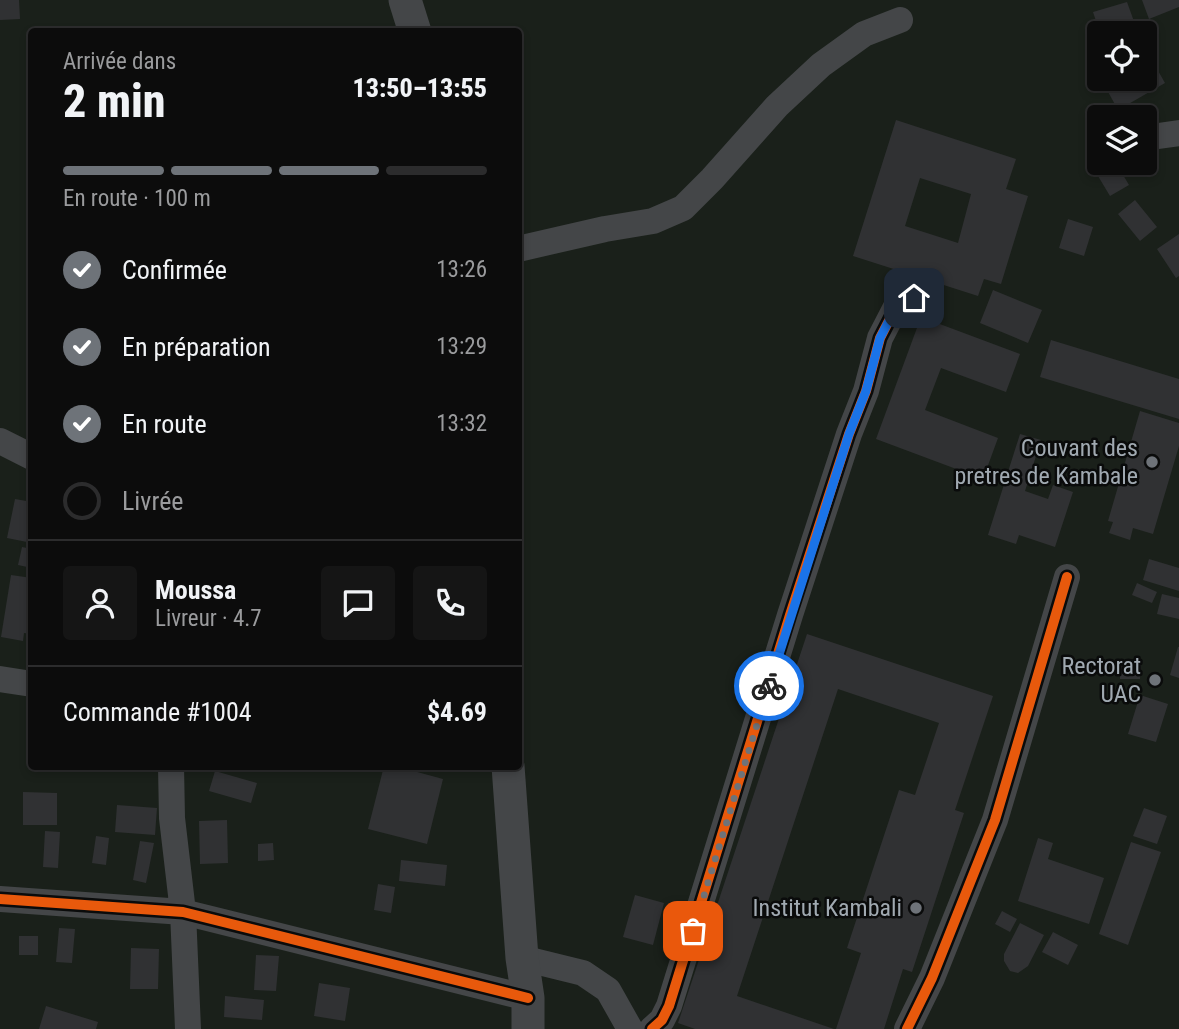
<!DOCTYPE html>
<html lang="fr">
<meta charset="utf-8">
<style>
body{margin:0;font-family:"Roboto Condensed",sans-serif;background:#151515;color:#f1f3f6;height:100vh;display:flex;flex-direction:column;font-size:26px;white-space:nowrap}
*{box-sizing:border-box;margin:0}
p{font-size:23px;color:#9a9b9d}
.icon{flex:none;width:38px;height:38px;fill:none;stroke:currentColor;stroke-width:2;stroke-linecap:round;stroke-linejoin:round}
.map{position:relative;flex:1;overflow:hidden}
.details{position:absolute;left:28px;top:28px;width:494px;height:742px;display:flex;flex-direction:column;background:#0c0c0c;border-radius:7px;box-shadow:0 4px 10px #0003,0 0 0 2px #2c2c2d}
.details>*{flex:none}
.tools{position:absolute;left:1087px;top:21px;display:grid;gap:14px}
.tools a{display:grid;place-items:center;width:70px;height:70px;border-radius:7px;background:#0c0c0c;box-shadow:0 4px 10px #0003,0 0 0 2px #2c2c2d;font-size:35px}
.pin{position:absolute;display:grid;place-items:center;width:60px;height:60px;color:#fff;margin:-30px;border-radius:14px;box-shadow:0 4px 10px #0006}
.courier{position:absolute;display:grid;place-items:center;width:70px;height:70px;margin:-35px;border:5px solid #1a73e8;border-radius:50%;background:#fff;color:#222;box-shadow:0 2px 9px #0007}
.summary em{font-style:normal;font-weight:800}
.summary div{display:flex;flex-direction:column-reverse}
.summary{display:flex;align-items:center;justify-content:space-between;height:119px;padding:0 35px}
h1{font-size:46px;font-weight:800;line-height:52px}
.bar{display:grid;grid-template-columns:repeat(4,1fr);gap:10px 7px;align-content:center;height:84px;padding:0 35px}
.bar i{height:9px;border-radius:5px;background:#2c2c2d}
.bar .on{background:#6e7379}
.bar p{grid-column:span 4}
.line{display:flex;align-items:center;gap:18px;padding:0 35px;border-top:2px solid #2c2c2d}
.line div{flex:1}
.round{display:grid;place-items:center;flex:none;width:74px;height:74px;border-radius:7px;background:#151515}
ol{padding:0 35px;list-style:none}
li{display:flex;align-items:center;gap:21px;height:77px}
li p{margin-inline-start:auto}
li .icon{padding:7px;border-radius:50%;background:#6e7379;color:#fff;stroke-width:4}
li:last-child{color:#9a9b9d}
li i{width:38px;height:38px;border:4px solid #2c2c2d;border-radius:50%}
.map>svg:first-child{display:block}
.green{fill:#1a201a;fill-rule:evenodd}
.building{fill:#303133;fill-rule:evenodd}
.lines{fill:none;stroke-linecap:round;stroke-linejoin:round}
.minor{stroke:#444648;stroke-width:26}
.tertiary{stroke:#444648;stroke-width:33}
.cycleway-casing{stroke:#0a0b0b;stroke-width:15}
.cycleway{stroke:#e8590c;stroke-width:10}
.done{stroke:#6e7379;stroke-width:7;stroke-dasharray:0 12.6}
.route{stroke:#1a73e8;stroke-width:9}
.poi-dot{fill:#6e7379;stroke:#0a0b0b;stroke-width:2.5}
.labels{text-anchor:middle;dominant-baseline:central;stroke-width:5;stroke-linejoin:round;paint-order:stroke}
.poi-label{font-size:24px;fill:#a0a9b1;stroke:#0a0b0b;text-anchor:end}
</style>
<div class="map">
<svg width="1179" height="1029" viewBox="0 0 1179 1029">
<rect width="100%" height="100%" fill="#101010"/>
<!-- green -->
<path class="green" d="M0 0H1179V1029H0ZM32 32H518V766H32ZM1099 33H1144V79H1099ZM1099 117H1144V163H1099Z"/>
<!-- building -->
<path class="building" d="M0 0H19L20 19 0 20Z
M1142 0H1179V7L1149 19Z
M1127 2 1136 27 1118 33H1100L1093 12Z
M1144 46 1165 83 1118 110 1101 79H1144Z
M1112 104 1118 117H1099V128L1092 112Z
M896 120 1016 159 1006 189 1028 196 1001 284 984 279 978 296 853 256ZM920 178 971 194 958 243 905 226Z
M1109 163H1116L1129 185 1110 196 1095 171Z
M1135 200 1157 227 1140 241 1118 214Z
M1068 219 1093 227 1084 256 1059 248Z
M1179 234V276L1176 278 1157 249Z
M993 290 1042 310 1028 343 980 323Z
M921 317 1020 354 1006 392 941 368 925 410 998 438 983 479 876 439Z
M1051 340 1179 379V419L1040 377Z
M1140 411 1179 423V446L1153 534 1133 528 1130 540 1109 533 1113 522 1108 521Z
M1020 434 1041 440 1025 491 1048 499 1053 485 1073 492 1055 547 1019 535 1016 544 988 535Z
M15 499 32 502V543L7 538Z
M22 547 32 549V568L18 565Z
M1149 559 1179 568V591L1143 580Z
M11 575 32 578V634L24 633 23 641 1 637Z
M1137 583 1157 592 1152 603 1132 595Z
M1162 594 1179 598V619L1157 614Z
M807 634 993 696 955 810 964 813 912 972 903 969 884 1029H836L861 953 847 948 899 790 915 795 939 723 838 689 737 996 834 1029H695L678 1023Z
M1178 647H1179V678L1170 675Z
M1120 664H1141L1140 679H1120Z
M1140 695 1168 704 1156 742 1128 734Z
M384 766H395L443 779 427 844 368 829Z
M215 771 257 783 251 803 209 791Z
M23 792 57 793V825H23Z
M117 805 157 808 155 835 115 832Z
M1144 808 1167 816 1157 844 1133 836Z
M227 820 228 863 200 864 199 821Z
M45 831 60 832 58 868 43 867Z
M96 836 109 838 106 865 92 863Z
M1038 838 1053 843 1048 859 1104 878 1089 924 1018 901Z
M140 841 154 843 146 883 133 880Z
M1131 842 1161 852 1128 945 1099 934Z
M273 843 274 860 258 861V844Z
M401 860 447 865 445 886 399 881Z
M378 884 395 887 391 913 374 910Z
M635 895 664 903 653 945 623 937Z
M1002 911 1017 919 1010 932 995 924Z
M1020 923 1044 935 1028 966 1018 973 1010 971 1004 961V954Z
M59 928 75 929 72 963 56 962Z
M1053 932 1078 945 1068 965 1042 952Z
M19 936H38V955H19Z
M131 948 159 949 158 989H130Z
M256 955 279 956 276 991 254 990Z
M319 983 350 988 345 1021 314 1016Z
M225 996 264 1000 262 1020 224 1017Z
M46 1006 98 1022 96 1029H39Z"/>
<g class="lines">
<!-- minor -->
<path class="minor" d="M1144 138 1179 133
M518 249 605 229 653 221 683 208 712 179 777 106 821 65 864 34 900 20
M0 441 32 457
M0 679 32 684
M171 766 172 818 183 912 188 1029
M0 899 183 912 528 998
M522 958 583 973 608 990 630 1029
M652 1029 662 1020 669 1006 790 615 849 434 866 391 880 338 896 307 914 298
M907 1029 932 978 995 820 1067 577"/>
<!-- tertiary -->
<path class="tertiary" d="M405 0 415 32
M508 766 522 958 528 998V1029"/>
<!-- cycleway casing -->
<g class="cycleway-casing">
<path id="cycleway" d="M0 899 183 912 528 998
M652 1029 662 1020 669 1006 790 615 849 434 866 391 880 338 896 307 914 298
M907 1029 932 978 995 820 1067 577"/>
</g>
<!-- cycleway -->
<use href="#cycleway" class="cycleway"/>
</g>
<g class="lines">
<!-- done -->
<path class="done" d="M693 931 769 686"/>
<!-- route -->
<path class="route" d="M769 686 849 434 866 391 880 338 896 307 914 298"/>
</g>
<!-- markers -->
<g class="poi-dot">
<circle cx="1152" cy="462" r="7"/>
<circle cx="1155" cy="680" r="7"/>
<circle cx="916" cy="908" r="7"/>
</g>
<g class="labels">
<!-- poi labels -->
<g class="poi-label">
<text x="1138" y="448">Couvant des<tspan x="1138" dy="28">pretres de Kambale</tspan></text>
<text x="1141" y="666">Rectorat<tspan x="1141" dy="28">UAC</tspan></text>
<text x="902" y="908">Institut Kambali</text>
</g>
</g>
</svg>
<div class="tools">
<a><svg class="icon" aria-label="locate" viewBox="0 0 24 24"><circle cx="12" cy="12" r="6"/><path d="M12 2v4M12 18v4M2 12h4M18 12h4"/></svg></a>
<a><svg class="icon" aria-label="layers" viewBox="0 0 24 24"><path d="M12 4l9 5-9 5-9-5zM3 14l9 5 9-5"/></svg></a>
</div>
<div class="pin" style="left:693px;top:931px;background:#ea580c"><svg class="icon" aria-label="bag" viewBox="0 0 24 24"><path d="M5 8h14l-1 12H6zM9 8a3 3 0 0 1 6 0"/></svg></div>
<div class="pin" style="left:914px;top:298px;background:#1f2937"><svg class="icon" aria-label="home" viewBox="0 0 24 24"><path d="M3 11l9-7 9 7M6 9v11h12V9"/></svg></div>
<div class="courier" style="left:769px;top:686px"><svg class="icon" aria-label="bike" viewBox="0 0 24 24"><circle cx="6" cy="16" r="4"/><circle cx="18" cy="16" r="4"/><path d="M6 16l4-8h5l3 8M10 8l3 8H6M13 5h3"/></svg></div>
<section class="details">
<div class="summary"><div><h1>2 min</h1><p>Arrivée dans</p></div><em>13:50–13:55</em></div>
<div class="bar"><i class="on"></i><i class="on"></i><i class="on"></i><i></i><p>En route · 100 m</p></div>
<ol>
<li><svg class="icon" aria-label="check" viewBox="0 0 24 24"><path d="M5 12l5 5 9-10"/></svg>Confirmée<p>13:26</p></li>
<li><svg class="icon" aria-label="check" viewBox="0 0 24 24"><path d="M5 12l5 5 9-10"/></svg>En préparation<p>13:29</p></li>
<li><svg class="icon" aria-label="check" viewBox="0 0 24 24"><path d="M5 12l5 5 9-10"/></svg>En route<p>13:32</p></li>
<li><i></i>Livrée</li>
</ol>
<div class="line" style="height:126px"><a class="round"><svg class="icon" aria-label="person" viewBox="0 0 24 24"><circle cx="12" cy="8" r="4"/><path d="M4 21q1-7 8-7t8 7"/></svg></a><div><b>Moussa</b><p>Livreur · 4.7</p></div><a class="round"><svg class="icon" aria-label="chat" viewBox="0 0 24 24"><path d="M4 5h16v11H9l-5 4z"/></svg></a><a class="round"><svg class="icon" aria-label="phone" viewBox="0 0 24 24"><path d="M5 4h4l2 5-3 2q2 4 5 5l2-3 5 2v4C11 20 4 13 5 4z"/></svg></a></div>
<div class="line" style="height:91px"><div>Commande #1004</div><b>$4.69</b></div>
</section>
</div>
